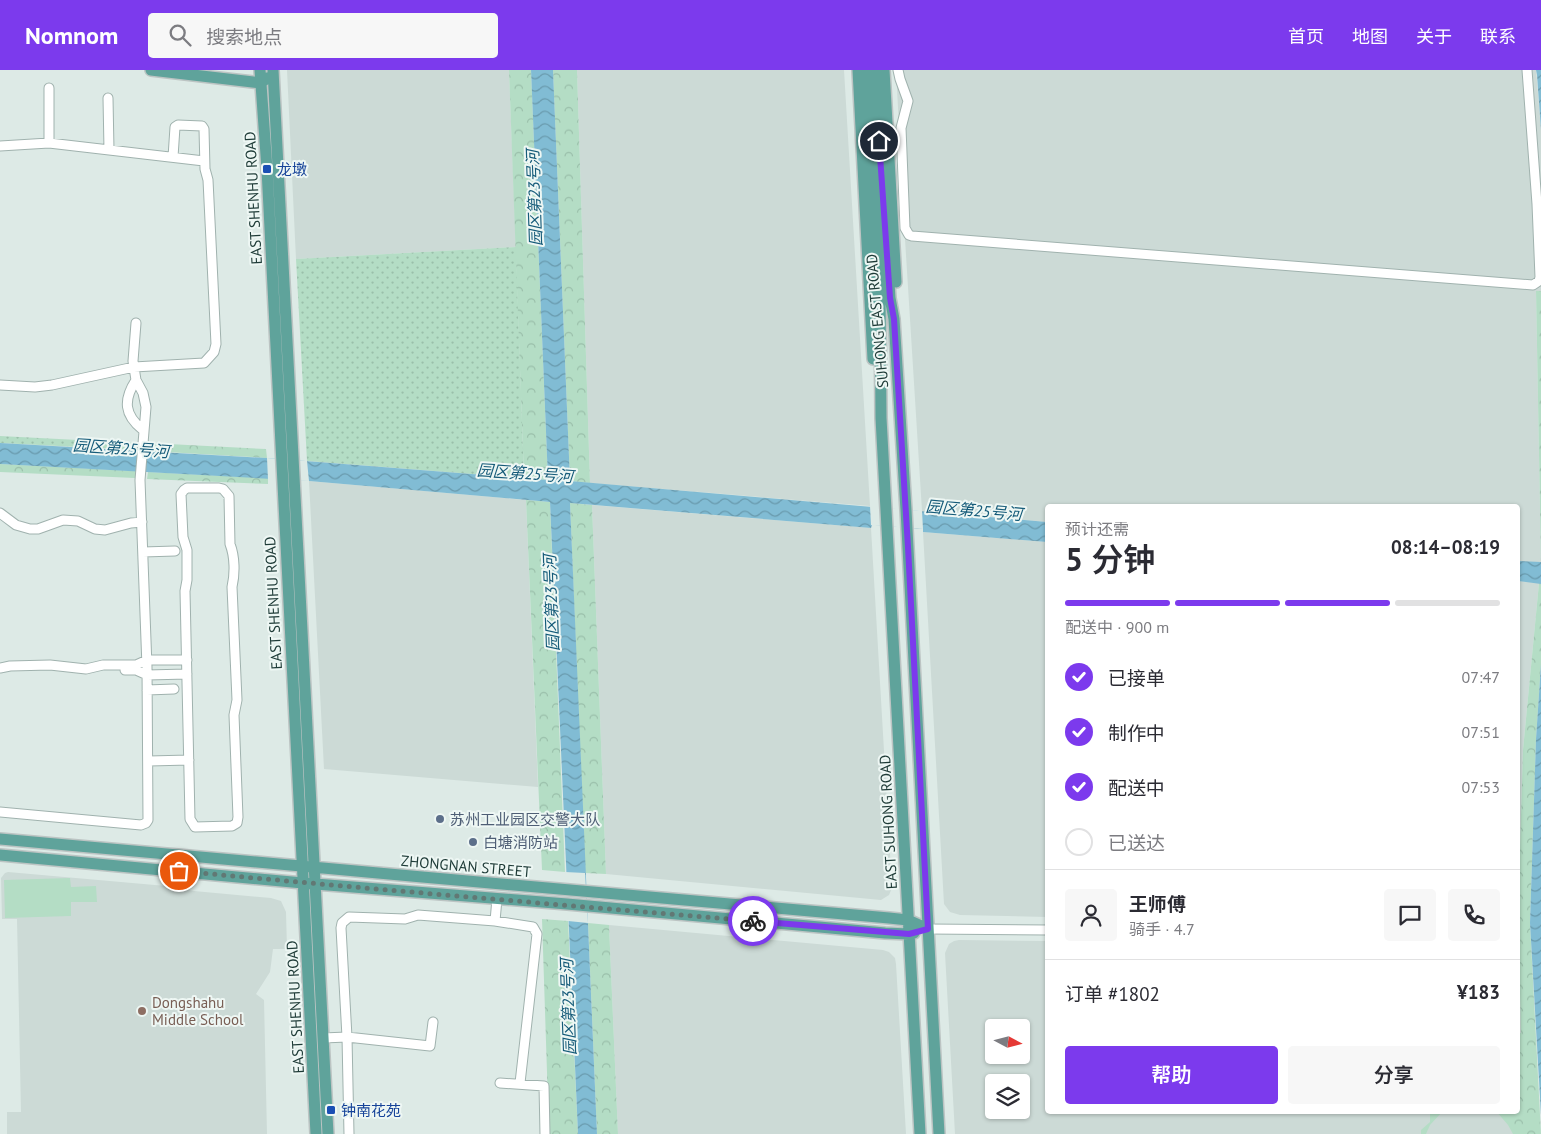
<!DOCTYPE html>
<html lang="zh">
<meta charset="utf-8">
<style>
body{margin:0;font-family:"PT Sans","Noto Sans SC",sans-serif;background:#f7f7f7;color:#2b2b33;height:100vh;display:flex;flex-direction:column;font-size:19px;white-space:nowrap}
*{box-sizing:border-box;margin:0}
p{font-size:16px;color:#7c7c81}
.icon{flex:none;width:28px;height:28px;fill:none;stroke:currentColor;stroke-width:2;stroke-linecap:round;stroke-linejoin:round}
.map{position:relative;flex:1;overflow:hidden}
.sheet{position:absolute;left:1045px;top:434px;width:475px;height:610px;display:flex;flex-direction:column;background:#fff;border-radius:5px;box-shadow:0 1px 4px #0004}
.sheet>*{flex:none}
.needle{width:32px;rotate:97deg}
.tools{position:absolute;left:985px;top:949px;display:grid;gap:10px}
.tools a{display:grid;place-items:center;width:45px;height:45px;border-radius:5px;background:#fff;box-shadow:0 1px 4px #0004;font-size:25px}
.pin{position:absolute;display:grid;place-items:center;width:42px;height:42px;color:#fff;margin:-21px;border:2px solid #fff;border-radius:50%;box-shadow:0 1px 5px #0007}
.courier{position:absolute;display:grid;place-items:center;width:50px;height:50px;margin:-25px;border:4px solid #7c3aed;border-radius:50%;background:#fff;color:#222;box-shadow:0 1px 6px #0007}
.overview em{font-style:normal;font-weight:600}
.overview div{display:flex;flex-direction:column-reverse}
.overview{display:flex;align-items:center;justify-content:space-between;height:85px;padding:0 20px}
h1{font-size:32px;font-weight:600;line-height:38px}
.bar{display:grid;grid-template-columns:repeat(4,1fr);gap:8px 5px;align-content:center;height:60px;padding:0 20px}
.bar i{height:6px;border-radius:4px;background:#e1e1e2}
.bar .on{background:#7c3aed}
.bar p{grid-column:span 4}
.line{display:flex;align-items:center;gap:12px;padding:0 20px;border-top:1px solid #e1e1e2}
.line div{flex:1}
.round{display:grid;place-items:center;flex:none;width:52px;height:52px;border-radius:5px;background:#f7f7f7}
ol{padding:0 20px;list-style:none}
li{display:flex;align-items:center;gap:15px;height:55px}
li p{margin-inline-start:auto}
li .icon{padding:5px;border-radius:50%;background:#7c3aed;color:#fff;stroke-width:4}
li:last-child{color:#7c7c81}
li i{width:28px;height:28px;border:2px solid #e1e1e2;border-radius:50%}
.primary-button{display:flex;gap:10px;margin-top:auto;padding:10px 20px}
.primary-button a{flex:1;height:58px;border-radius:5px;background:#7c3aed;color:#fff;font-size:20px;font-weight:600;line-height:58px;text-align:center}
.primary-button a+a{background:#f7f7f7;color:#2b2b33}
header{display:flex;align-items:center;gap:30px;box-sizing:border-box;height:70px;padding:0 25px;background:#7c3aed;color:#fff}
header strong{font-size:24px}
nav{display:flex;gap:28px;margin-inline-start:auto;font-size:18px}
.search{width:350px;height:45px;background:#f7f7f7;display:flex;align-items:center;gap:12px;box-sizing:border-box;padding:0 18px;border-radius:5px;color:#7c7c81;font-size:19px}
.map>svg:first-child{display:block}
.built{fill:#ccdad6;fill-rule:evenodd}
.grass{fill:url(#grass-dots)}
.forest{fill:url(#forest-crowns)}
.garden{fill:#b4ddc5}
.water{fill:url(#water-waves)}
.pier{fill:#ddeae6}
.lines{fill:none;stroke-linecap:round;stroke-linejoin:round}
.minor-casing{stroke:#a0b2ae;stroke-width:11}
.major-casing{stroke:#bcc4c3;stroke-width:14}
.minor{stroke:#fff;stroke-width:9}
.major{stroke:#5fa39b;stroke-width:11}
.done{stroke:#617874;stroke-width:5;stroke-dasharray:0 9}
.route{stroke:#7c3aed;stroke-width:6}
.transit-dot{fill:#1a4fb4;stroke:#eef7f4;stroke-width:2}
.service-dot{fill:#5c6f8a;stroke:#eef7f4;stroke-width:2}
.education-dot{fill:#8d6e63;stroke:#eef7f4;stroke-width:2}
.labels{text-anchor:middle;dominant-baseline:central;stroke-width:4;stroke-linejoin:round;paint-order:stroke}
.transit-label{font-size:15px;fill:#164399;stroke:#eef7f4;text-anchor:start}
.street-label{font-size:15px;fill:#1e3b37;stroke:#eef7f4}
.service-label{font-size:15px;fill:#4e5e75;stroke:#eef7f4;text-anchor:start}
.education-label{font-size:15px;fill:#785e54;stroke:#eef7f4;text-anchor:start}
.water-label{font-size:16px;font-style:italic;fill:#155b79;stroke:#eef7f4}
</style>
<header>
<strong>Nomnom</strong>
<div class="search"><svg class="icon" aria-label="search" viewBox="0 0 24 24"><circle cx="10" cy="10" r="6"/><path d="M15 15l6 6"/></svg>搜索地点</div>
<nav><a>首页</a><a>地图</a><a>关于</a><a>联系</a></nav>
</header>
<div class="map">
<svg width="1541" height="1064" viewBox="0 0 1541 1064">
<defs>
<pattern id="grass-dots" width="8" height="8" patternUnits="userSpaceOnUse" patternTransform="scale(1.25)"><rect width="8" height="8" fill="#b4ddc5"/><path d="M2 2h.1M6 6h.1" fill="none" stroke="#9abfaa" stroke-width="1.8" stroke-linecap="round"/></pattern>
<pattern id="forest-crowns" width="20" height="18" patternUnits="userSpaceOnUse" patternTransform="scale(1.25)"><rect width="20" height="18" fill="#b4ddc5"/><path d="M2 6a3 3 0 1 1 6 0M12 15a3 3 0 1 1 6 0" fill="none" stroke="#9abfaa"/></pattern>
<pattern id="water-waves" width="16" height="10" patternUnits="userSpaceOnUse" patternTransform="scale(1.25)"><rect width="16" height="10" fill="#81bcd4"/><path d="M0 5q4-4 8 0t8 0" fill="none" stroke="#699aad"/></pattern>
</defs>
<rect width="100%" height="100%" fill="#ddeae6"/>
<!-- built -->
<path class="built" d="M287 0H509L516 177 296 189Z
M577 0H844L870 436 590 413Z
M896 0H1536L1541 60V221H1536L1541 493 1518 491V436H1048L1047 452 922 441 905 169Z
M309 411 526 430 538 717 324 699Z
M592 435 871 458 892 818 889 825 881 830 606 804Z
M923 462 1047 472V847L960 845 950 842 944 834Z
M1518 511 1539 513 1523 680 1518 844Z
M8 802 166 816 194 821 271 828 281 831 286 842 287 879H273L270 902 256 924 264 930 267 1064H7V1042H21L17 849H2L1 808 5 803Z
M609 855 883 880 889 882 895 888 896 894 906 1064H618Z
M959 870 1047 871 1048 1041H1518V876L1525 1064H955L945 883 949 874 954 871ZM994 958H1021V985H994ZM994 1012H1021V1040H994Z"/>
<!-- grass -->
<path class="grass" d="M516 177 524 408 307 391 296 189Z
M0 366 137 373V380L0 373Z"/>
<!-- forest -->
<path class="forest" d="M509 0H531L548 410 524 408Z
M553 0H577L590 413 570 411Z
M1536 221H1541V493Z
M149 373 266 379 267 388 149 381Z
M0 394 136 401 135 408 0 402Z
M148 402 268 408V414L147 409Z
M526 430 550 432 565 802 542 800Z
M570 433 592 435 606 804 585 803Z
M1539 513 1541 514V594L1536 669 1530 853 1541 1064H1513L1508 1055 1496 1041H1518V963H1521L1518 844 1523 680Z
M542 849 568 851 578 1064H549Z
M588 853 609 855 618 1064H597Z
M1430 1041H1443L1430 1055 1426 1064H1421V1060L1430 1052Z"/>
<!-- garden -->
<path class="garden" d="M70 808 71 817 96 816 97 832H71V846L5 848 4 810Z"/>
<!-- water -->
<path class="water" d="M531 0H553L570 411 1047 452V472L923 462V459L875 455H872L871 458 570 433 597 1064H578L550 432 309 411 0 394V373L267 388 548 410Z
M1536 0H1541V60L1537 5Z
M1518 491 1541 492V514L1518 511Z
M1541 594V1045L1530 853 1536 669Z"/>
<!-- pier -->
<path class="pier" d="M267 388 307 391 309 411 268 410Z
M870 436 922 441 923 459 871 455Z
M565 802 585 803 588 853 568 851Z"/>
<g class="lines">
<!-- minor casing -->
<g class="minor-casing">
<path id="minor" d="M898 0 900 9 908 31 901 58 905 158 909 165 912 166 1533 215 1539 211 1540 207 1537 134 1527 0
M49 18V73
M108 28 109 80
M0 76 49 73 204 91
M136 310C123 330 124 345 143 360
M0 315 35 317 52 315 134 297 204 293 214 282 216 274 208 110 205 99 204 59 202 56 178 55 175 57 173 87
M187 418H219L223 419 229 426 230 474C235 487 235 504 232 517L237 630 234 645 238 747 237 753 232 756 195 757 190 749 185 521 187 510V480L183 467 181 424 184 420Z
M0 443 16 455 30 459H38L63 450 78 451 95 459 105 460 131 453 142 452
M143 482 175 481
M0 598 10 596 50 595 86 599 103 595H136L147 590H187
M125 600H136L147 605 187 604
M147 620 174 619
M149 691 189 690
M0 742 141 755 146 753 148 750 147 597 140 410 146 337 143 323 136 310 133 291 136 253
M495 851 497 829
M928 859 1048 860
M323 968 347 967 430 976 433 952
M500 1013 544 1016 545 1064
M349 1064 347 967 341 858 342 853 349 847 405 849 418 845 495 851 533 857 537 864 520 1013"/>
</g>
<!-- major casing -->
<g class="major-casing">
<path id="major" d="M151 0 261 13 267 8
M260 0 267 99 316 1064
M273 0 328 1064
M858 0 873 289
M866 0 880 225 881 348 920 1064
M875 0 890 228 894 249 906 440 939 1064
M884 0 896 212
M0 769C296 797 593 821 889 848L908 850 928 859
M0 785 303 813 567 834 885 863 909 864 914 863"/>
</g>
<!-- minor -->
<use href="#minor" class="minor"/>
<!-- major -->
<use href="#major" class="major"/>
</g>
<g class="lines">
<!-- done -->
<path class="done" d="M179 801C370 819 562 835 753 851"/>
<!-- route -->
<path class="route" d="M753 851 909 864 928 859 908 477 894 249 890 228 879 71"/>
</g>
<!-- markers -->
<g class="transit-dot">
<rect x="262" y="94" width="10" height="10" rx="2.5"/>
<rect x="326" y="1035" width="10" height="10" rx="2.5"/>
</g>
<g class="service-dot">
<circle cx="440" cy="749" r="5"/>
<circle cx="473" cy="772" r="5"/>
</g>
<circle class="education-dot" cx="142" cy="941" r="5"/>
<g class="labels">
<!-- transit labels -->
<g class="transit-label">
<text x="277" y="99">龙墩</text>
<text x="341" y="1040">钟南花苑</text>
</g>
<!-- street labels -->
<g class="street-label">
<text transform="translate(253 128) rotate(-93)">EAST SHENHU ROAD</text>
<text transform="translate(877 251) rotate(-95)">SUHONG EAST ROAD</text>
<text transform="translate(273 533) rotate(-93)">EAST SHENHU ROAD</text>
<text transform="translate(888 752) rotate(-93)">EAST SUHONG ROAD</text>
<text transform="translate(466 796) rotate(5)">ZHONGNAN STREET</text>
<text transform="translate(295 937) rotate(-93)">EAST SHENHU ROAD</text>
</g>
<!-- service labels -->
<g class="service-label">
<text x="450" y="749">苏州工业园区交警大队</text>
<text x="483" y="772">白塘消防站</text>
</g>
<!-- education labels -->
<g class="education-label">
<text x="152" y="932">Dongshahu<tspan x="152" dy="17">Middle School</tspan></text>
</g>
<!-- water labels -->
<g class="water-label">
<text transform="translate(534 128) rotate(-92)">园区第23号河</text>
<text transform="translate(121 378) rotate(4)">园区第25号河</text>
<text transform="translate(525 403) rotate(4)">园区第25号河</text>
<text transform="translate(974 440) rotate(5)">园区第25号河</text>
<text transform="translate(551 533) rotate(-92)">园区第23号河</text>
<text transform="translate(568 937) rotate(-92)">园区第23号河</text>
</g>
</g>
</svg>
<div class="tools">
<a><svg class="needle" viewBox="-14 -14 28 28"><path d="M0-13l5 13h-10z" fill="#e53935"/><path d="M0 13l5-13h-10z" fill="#7c7c81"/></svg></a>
<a><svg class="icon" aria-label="layers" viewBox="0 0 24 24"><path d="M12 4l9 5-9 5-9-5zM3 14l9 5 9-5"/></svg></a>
</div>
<div class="pin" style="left:179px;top:801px;background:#ea580c"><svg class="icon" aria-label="bag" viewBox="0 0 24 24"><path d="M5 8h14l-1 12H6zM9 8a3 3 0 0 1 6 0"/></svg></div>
<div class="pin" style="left:879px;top:71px;background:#1f2937"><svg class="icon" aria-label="home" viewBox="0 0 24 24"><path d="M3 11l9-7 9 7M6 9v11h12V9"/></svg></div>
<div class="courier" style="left:753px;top:851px"><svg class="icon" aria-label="bike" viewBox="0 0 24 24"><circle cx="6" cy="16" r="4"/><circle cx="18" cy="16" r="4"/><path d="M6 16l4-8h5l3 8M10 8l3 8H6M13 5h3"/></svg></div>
<section class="sheet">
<div class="overview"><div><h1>5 分钟</h1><p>预计还需</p></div><em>08:14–08:19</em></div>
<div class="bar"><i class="on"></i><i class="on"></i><i class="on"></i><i></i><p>配送中 · 900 m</p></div>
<ol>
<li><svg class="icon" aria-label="check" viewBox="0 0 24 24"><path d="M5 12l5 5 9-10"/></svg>已接单<p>07:47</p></li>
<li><svg class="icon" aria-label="check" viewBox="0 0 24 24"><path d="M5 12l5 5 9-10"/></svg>制作中<p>07:51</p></li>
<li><svg class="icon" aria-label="check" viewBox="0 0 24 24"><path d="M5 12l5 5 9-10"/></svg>配送中<p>07:53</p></li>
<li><i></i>已送达</li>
</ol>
<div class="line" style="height:90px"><a class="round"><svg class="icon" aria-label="person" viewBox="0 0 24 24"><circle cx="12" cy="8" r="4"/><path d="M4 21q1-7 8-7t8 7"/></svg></a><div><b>王师傅</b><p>骑手 · 4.7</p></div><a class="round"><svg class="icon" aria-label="chat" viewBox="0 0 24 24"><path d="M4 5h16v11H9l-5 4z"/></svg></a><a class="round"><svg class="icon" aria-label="phone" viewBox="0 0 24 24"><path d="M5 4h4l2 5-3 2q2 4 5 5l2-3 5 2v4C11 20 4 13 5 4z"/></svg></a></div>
<div class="line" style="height:65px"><div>订单 #1802</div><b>¥183</b></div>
<div class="primary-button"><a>帮助</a><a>分享</a></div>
</section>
</div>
